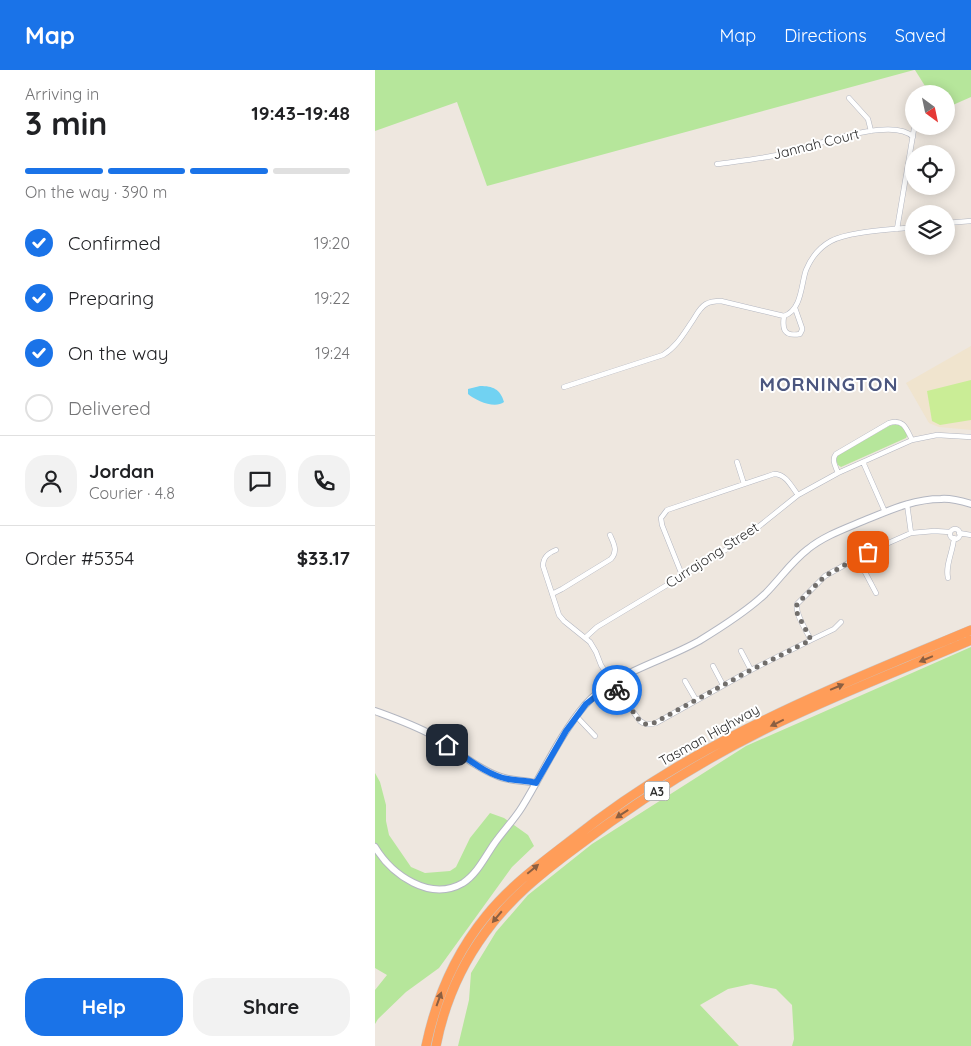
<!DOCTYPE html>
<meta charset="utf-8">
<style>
body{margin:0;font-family:Quicksand,sans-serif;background:#f2f2f2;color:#202124;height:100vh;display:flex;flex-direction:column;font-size:19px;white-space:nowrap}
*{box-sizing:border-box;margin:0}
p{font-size:16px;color:#757577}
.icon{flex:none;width:28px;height:28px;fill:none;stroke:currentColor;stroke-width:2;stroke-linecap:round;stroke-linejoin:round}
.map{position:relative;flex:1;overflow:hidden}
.panel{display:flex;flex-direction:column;background:#fff;width:375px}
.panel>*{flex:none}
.needle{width:32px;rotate:147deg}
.controls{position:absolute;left:530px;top:15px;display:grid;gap:10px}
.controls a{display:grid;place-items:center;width:50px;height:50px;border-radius:50%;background:#fff;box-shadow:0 2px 12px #0003;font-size:25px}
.pin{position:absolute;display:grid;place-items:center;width:42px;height:42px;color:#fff;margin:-21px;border-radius:10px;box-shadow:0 2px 8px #0006}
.courier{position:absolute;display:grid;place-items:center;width:50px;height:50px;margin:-25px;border:4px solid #1a73e8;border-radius:50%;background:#fff;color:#222;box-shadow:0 1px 6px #0007}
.headline em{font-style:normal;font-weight:700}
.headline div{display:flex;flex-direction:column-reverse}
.headline{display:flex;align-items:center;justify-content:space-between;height:85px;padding:0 25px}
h1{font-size:32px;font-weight:700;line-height:38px}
.bar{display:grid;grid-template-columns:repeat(4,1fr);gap:8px 5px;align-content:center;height:60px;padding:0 25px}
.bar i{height:6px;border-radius:4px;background:#e0e0e0}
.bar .on{background:#1a73e8}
.bar p{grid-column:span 4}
.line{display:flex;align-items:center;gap:12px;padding:0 25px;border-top:1px solid #e0e0e0}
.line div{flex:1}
.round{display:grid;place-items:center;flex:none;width:52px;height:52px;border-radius:20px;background:#f2f2f2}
ol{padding:0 25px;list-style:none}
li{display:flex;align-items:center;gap:15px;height:55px}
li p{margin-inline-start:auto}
li .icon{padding:5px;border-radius:50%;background:#1a73e8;color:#fff;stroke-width:4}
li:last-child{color:#757577}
li i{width:28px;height:28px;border:2px solid #e0e0e0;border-radius:50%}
.action{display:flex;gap:10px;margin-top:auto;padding:10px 25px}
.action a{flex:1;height:58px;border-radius:20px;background:#1a73e8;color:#fff;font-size:20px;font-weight:700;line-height:58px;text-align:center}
.action a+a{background:#f2f2f2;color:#202124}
header{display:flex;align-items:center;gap:30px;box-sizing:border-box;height:70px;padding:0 25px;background:#1a73e8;color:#fff}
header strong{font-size:24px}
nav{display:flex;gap:28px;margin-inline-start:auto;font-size:18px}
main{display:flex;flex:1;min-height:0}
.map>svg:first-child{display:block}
.education{fill:#f0e4ce}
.green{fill:#b6e69b}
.pitch{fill:#caed96}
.water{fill:#71d2f2}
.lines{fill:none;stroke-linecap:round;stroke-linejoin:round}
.street-casing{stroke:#b3b6c0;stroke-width:5.5}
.secondary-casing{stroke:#b3b6c0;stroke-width:8}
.highway-casing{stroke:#c8c8c8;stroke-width:10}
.street{stroke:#fff;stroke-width:4.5}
.secondary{stroke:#fff;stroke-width:6}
.highway{stroke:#ff9d59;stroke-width:9}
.oneway{fill:#8c5f41}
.done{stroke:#716e6b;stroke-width:5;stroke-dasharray:0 9}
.route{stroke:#1a73e8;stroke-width:6}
.labels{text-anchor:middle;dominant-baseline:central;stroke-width:4;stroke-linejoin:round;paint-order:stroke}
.shield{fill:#fff;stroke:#6c6c6c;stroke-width:1}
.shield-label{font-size:12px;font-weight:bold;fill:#2d2d2d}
.street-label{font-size:14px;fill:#2d2d2d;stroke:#fff}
.district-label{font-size:19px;font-weight:bold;letter-spacing:1px;fill:#4b567f;stroke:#fff}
</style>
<header>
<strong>Map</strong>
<nav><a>Map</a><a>Directions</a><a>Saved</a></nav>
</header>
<main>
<section class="panel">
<div class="headline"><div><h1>3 min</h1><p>Arriving in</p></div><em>19:43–19:48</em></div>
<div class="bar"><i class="on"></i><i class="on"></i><i class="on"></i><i></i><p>On the way · 390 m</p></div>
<ol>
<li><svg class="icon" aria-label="check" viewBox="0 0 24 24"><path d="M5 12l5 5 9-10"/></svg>Confirmed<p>19:20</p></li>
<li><svg class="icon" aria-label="check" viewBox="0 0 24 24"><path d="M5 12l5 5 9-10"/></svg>Preparing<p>19:22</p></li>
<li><svg class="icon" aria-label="check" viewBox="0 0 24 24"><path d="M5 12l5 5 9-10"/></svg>On the way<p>19:24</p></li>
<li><i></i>Delivered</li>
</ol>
<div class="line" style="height:90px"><a class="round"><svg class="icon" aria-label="person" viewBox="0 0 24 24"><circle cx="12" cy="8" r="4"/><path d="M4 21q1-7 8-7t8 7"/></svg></a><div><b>Jordan</b><p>Courier · 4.8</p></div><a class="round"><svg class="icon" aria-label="chat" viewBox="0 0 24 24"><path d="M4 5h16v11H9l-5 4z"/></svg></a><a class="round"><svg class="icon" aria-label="phone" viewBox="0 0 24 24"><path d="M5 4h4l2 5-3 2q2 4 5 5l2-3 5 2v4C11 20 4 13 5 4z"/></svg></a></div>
<div class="line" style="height:65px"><div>Order #5354</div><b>$33.17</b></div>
<div class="action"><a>Help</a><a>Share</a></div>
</section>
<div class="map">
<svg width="596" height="976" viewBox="0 0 596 976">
<rect width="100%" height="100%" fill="#eee7df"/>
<!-- education -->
<path class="education" d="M596 276V360L564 357 554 353 531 313Z"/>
<!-- green -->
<path class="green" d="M0 0H539L112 116 82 32 0 61Z
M540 0H596V27L571 38V24H555Z
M521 354C528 356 531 360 532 366L531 368 466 397 463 395 461 390 462 386 514 356Z
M596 577V976H417L419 969 417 935 401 919 376 914 353 919 325 935 364 976H83L94 930 96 903 121 862 153 825 217 774 371 676Z
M0 703 5 712 11 735V751L14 765 36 797 50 803 75 801 81 797 95 768 115 743 129 748 153 765 159 776 137 797 64 898 31 922 3 949 0 954V920L12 905 0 898Z"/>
<!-- pitch -->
<path class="pitch" d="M596 310V350L565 355 557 351 552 321Z"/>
<!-- water -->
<path class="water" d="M105 316C118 316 125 319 129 332 120 339 101 331 93 324V319Z"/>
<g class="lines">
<!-- street casing -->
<g class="street-casing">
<path id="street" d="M474 28 493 49 496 61
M342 94C364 91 386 89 407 84 434 78 517 45 538 67
M571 153 596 151
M522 159 539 59
M409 246C427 240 426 214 431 200 436 188 445 177 456 171 475 161 517 160 539 157
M409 246C407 259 409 267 425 264L427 260V258L420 238
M189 317 288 285C301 277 308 265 316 253 321 246 324 238 331 234 336 231 341 231 346 231L409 246
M362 392 369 414
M488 392 510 442
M463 403C461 397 456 390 461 384L514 353C529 349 531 358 537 370
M532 434 536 463
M575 464a5 5 0 1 1 10 0a5 5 0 1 1-10 0Z
M584 463 596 465
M181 480C173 483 168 487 168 496L184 545 189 551 215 572 221 582 226 595 242 620 265 651C270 655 275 655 281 653L376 600 436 570
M482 487 501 523
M307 505 287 455 286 448 292 440 399 404C411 404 416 416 423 425
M573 508C570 495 578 482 579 468
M177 524 187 519 236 489C243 481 239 474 235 465
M466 552 459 559 436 570C431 560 420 544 422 534L450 506 493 482 536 463 559 461 575 462
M211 567 222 557 367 470 423 425 463 403 537 370 562 365 596 367
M366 581 376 600
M338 596 348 615
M310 611 321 630
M202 647 220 666"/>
</g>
<!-- secondary casing -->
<g class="secondary-casing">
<path id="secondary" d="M0 641C19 648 39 655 57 665 79 678 99 697 123 706 135 711 148 710 161 713
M0 777C17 805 55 832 88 813 102 804 110 787 119 774 128 761 139 750 147 737 168 703 184 666 210 635 239 602 287 592 324 571 347 557 371 542 390 524 405 509 416 492 433 479 449 466 469 459 488 451 513 441 538 429 566 429 576 428 586 431 596 434"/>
</g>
<!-- highway casing -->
<g class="highway-casing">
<path id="highway" d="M51 976C61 928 80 884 111 846 134 817 165 794 195 771 244 732 298 697 354 668 432 627 515 594 596 560
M61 976C69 935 85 897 110 863 135 828 169 801 203 776 266 728 334 686 405 652 468 622 533 597 596 570"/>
</g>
<!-- street -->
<use href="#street" class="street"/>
<!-- secondary -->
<use href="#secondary" class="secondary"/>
<!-- highway -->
<use href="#highway" class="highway"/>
</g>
<!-- one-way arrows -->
<defs><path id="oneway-solid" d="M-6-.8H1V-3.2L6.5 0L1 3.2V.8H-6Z" transform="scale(1.25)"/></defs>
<g class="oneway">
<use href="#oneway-solid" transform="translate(551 589) rotate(157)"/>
<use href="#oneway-solid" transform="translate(462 617) rotate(-23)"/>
<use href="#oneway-solid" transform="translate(402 653) rotate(154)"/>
<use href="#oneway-solid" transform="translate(247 744) rotate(147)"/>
<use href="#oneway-solid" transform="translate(158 799) rotate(-40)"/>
<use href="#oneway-solid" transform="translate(122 847) rotate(130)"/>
<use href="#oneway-solid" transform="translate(64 929) rotate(-70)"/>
</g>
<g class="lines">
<!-- done -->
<path class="done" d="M242 620 265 651 270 654H277L376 600 436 570 422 543 421 539 422 534 450 506 493 482"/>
<!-- route -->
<path class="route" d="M72 675C91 687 111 705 133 709 143 711 151 710 161 713L191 661 211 634 238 613 242 620"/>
</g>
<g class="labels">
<!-- shield labels -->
<rect class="shield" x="269.5" y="711.5" width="25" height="19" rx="4"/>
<g class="shield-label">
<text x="282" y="721">A3</text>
</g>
<!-- street labels -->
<g class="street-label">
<text transform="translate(441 74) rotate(-14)">Jannah Court</text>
<text transform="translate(337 485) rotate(-33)">Currajong Street</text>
<text transform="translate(334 665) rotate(-29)">Tasman Highway</text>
</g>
<!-- district labels -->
<g class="district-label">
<text x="454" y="314">MORNINGTON</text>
</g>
</g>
</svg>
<div class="controls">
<a><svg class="needle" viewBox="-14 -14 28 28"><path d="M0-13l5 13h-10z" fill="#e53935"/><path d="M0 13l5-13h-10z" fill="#757577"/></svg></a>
<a><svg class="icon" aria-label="locate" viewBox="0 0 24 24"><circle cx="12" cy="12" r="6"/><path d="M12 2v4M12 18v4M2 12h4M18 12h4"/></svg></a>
<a><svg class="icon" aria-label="layers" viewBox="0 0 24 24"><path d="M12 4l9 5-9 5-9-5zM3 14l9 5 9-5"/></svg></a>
</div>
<div class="pin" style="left:493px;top:482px;background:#ea580c"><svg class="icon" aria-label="bag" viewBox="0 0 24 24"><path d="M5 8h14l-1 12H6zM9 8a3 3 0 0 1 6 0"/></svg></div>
<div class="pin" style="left:72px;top:675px;background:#1f2937"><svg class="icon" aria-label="home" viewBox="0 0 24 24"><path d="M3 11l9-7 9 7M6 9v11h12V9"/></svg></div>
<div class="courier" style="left:242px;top:620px"><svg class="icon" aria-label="bike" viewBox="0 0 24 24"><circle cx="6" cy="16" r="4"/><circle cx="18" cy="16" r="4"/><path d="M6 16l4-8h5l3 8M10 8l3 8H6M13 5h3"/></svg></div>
</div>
</main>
